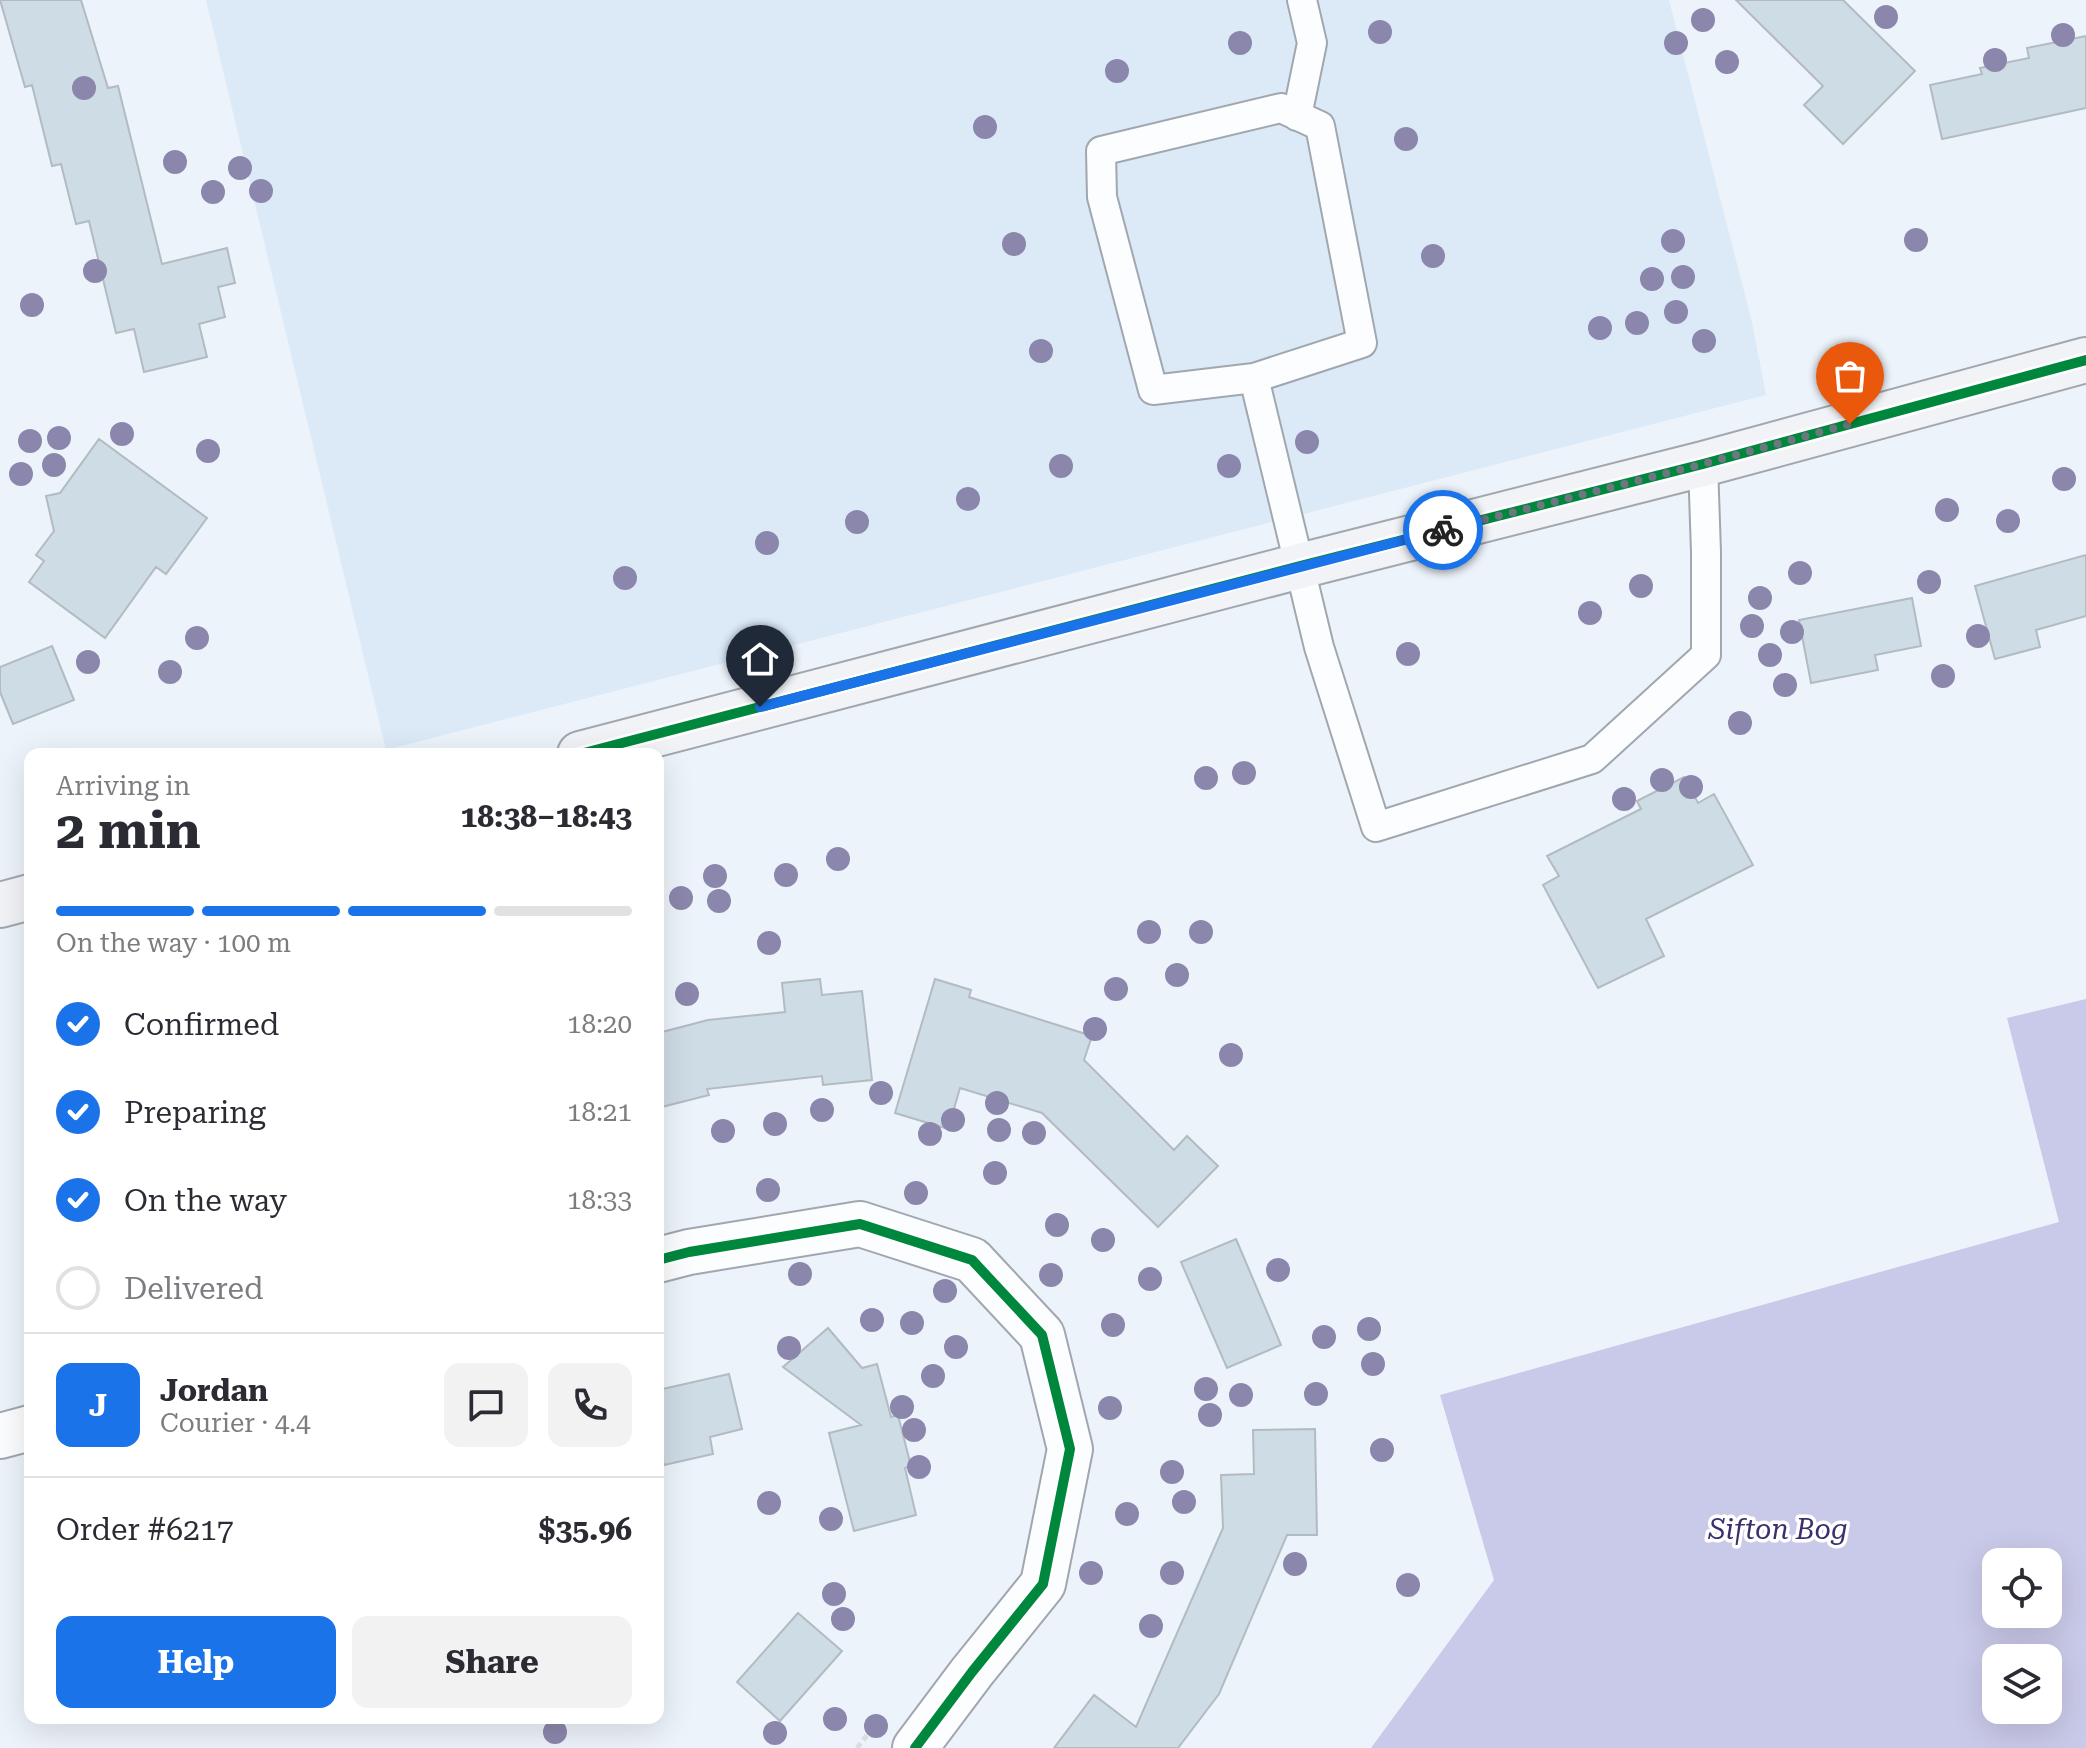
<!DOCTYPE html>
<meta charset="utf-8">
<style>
body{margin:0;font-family:"Roboto Serif",serif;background:#f2f2f3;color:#2b2b33;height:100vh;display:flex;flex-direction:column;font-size:30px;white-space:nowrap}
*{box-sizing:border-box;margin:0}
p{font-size:26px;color:#7c7c81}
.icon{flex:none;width:44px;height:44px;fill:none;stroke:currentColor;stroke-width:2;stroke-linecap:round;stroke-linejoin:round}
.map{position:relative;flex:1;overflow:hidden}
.details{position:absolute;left:24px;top:748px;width:640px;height:976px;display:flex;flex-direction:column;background:#fff;border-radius:16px;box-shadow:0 8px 32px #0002}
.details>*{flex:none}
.controls{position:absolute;left:1982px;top:1548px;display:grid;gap:16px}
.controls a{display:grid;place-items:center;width:80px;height:80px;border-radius:16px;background:#fff;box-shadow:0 8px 32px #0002;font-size:40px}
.pin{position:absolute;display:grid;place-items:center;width:68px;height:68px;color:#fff;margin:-82px -34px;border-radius:50% 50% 50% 0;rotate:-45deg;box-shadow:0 0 8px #0007}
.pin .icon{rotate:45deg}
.courier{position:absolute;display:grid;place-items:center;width:80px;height:80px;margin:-40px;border:6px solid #1a73e8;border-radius:50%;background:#fff;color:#222;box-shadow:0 2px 10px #0007}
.overview em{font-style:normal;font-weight:700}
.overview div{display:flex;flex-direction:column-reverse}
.overview{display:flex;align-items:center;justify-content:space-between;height:136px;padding:0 32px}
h1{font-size:52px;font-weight:700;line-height:60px}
.bar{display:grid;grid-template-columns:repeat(4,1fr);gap:12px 8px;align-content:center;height:96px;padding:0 32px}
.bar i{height:10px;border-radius:6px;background:#e1e1e2}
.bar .on{background:#1a73e8}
.bar p{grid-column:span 4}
.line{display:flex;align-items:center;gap:20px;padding:0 32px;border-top:2px solid #e1e1e2}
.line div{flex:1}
.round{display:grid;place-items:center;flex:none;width:84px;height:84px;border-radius:16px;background:#f2f2f3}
ol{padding:0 32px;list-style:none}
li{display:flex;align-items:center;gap:24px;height:88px}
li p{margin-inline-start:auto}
li .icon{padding:8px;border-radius:50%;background:#1a73e8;color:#fff;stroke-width:4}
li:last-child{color:#7c7c81}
li i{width:44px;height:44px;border:4px solid #e1e1e2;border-radius:50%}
.primary-button{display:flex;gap:16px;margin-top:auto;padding:16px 32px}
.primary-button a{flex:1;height:92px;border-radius:16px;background:#1a73e8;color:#fff;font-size:32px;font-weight:700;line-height:92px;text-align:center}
.primary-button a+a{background:#f2f2f3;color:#2b2b33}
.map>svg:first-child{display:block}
.built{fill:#dceaf8}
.forest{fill:#c9c9e9;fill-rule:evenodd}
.building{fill:#cedce5;stroke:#b2bbc2;stroke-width:2}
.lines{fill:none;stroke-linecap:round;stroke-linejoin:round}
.service-casing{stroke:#a0a7af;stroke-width:32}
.minor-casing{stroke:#a0a7af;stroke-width:48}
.secondary-casing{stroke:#a0a7af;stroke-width:48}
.path{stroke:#dbdee0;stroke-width:5;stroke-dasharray:6 4;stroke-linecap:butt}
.service{stroke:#fcfdfe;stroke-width:28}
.minor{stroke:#fcfdfe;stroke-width:44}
.secondary{stroke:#f1f3f7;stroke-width:44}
.cycleway-casing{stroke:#fff;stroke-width:15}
.cycleway{stroke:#00873e;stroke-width:10}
.tree{fill:#8b87ac}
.done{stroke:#6e7680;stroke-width:8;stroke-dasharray:0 14.4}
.route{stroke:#1a73e8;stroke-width:10}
.labels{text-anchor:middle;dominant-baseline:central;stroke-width:7;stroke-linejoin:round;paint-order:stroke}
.park-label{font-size:28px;font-style:italic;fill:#3b2f6d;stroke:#fff}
</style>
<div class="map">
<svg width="2086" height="1748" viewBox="0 0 2086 1748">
<rect width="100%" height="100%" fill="#edf3fa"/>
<!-- built -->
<path class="built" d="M206 0H1669L1752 322 1766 395 386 750Z"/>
<!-- forest -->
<path class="forest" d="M2086 999V1748H1371L1494 1580 1440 1395 2059 1222 2007 1018ZM1996 1562H2048V1614H1996ZM1996 1658H2048V1710H1996Z"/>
<!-- building -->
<path class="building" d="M0 0H81L108 88 118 86 162 264 227 248 235 283 218 287 225 317 199 324 207 357 144 372 134 329 116 333 89 221 76 224 61 164 52 166 32 85 25 87Z
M1736 0H1843L1915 71 1843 144 1804 105 1823 86Z
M2086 36V108L1942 139 1930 85 1982 74 1980 68 2029 58 2027 48Z
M99 439 207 518 166 574 156 567 105 638 29 582 44 561 36 555 54 531 46 496 60 493Z
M2086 555V616L2036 630 2040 647 1995 659 1975 586Z
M1912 598 1921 646 1875 655 1878 670 1811 683 1799 620Z
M52 646 74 700 13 724 0 692V667Z
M1684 777 1698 803 1714 794 1753 865 1646 919 1664 956 1598 988 1543 885 1559 876 1547 856 1641 809 1637 801Z
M820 979 822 995 862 991 872 1080 823 1085 822 1076 707 1089 709 1095 658 1108V1033L708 1020 785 1012 782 983Z
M935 979 971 990 969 997 1092 1036 1084 1060 1174 1150 1187 1136 1218 1166 1158 1227 1042 1113 960 1088 948 1129 895 1113Z
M1236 1239 1281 1345 1227 1368 1181 1262Z
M828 1328 862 1368 877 1364 891 1417 898 1415 911 1466 905 1468 916 1515 854 1531 829 1433 861 1425 783 1367Z
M729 1374 742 1429 710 1437 713 1454 664 1465 658 1441V1390Z
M1315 1429 1317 1535H1287L1219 1694 1178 1748H1054L1094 1695 1136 1727 1223 1528 1221 1475 1254 1474 1253 1430Z
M798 1613 842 1651 780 1721 737 1682Z"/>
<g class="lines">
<!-- service casing -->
<g class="service-casing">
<path id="service" d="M1297 116 1312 43 1302 0
M1254 378 1153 390 1102 197 1101 151 1281 108 1320 126 1362 343 1254 378 1319 647 1376 827 1592 759 1706 655V552L1703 464"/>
</g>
<!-- minor casing -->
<g class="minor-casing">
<path id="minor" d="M658 1260 689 1252 860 1224 972 1260 1042 1335 1070 1449 1043 1584 972 1672 915 1748
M0 1436 30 1428"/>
</g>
<!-- secondary casing -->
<g class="secondary-casing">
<path id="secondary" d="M580 754 1300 566 1703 464 2086 360
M0 905 30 897"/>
</g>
<!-- path -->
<path class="path" d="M857 1748 871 1730"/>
<!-- service -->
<use href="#service" class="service"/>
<!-- minor -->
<use href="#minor" class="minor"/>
<!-- secondary -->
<use href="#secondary" class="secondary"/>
<!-- cycleway casing -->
<g class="cycleway-casing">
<path id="cycleway" d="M580 754 1300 566 1703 464 2086 360
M658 1260 689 1252 860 1224 972 1260 1042 1335 1070 1449 1043 1584 972 1672 915 1748"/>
</g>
<!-- cycleway -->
<use href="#cycleway" class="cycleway"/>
</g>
<!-- trees -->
<g class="tree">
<circle cx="1886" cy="17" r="12"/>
<circle cx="1703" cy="20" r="12"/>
<circle cx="1380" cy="32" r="12"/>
<circle cx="2063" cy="35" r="12"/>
<circle cx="1240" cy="43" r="12"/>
<circle cx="1676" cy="43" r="12"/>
<circle cx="1995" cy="60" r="12"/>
<circle cx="1727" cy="62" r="12"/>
<circle cx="1117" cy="71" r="12"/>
<circle cx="84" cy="88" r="12"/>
<circle cx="985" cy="127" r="12"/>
<circle cx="1406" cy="139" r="12"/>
<circle cx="175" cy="162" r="12"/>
<circle cx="240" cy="168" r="12"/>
<circle cx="261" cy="191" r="12"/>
<circle cx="213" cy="192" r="12"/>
<circle cx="1916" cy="240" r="12"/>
<circle cx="1673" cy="241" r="12"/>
<circle cx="1014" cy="244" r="12"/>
<circle cx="1433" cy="256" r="12"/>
<circle cx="95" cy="271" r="12"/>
<circle cx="1683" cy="277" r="12"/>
<circle cx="1652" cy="279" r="12"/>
<circle cx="32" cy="305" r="12"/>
<circle cx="1676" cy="312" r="12"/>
<circle cx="1637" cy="323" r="12"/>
<circle cx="1600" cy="328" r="12"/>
<circle cx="1704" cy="341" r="12"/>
<circle cx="1041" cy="351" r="12"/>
<circle cx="122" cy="434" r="12"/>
<circle cx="59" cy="438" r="12"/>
<circle cx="30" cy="441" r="12"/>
<circle cx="1307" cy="442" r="12"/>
<circle cx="208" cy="451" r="12"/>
<circle cx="54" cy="465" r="12"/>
<circle cx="1061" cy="466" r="12"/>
<circle cx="1229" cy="466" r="12"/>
<circle cx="21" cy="474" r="12"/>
<circle cx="2064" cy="479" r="12"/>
<circle cx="968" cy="499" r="12"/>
<circle cx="1947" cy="510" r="12"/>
<circle cx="2008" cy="521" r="12"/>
<circle cx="857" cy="522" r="12"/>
<circle cx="767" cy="543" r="12"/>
<circle cx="1800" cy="573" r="12"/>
<circle cx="625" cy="578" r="12"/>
<circle cx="1929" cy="582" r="12"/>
<circle cx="1641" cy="586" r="12"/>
<circle cx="1760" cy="598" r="12"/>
<circle cx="1590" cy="613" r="12"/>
<circle cx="1752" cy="626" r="12"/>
<circle cx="1792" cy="632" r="12"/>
<circle cx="1978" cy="636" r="12"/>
<circle cx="197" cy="638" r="12"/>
<circle cx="1408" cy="654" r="12"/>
<circle cx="1770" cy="655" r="12"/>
<circle cx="88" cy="662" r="12"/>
<circle cx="170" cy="672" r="12"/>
<circle cx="1943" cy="676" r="12"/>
<circle cx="1785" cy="685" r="12"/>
<circle cx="1740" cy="723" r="12"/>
<circle cx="1244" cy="773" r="12"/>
<circle cx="1206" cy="778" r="12"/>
<circle cx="1662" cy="780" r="12"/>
<circle cx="1691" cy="787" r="12"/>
<circle cx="1624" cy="799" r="12"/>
<circle cx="838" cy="859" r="12"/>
<circle cx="786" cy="875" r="12"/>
<circle cx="715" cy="876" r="12"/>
<circle cx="681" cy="898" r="12"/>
<circle cx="719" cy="901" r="12"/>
<circle cx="1149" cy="932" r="12"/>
<circle cx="1201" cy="932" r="12"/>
<circle cx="769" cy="943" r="12"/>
<circle cx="1177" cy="975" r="12"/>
<circle cx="1116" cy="989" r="12"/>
<circle cx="687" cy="994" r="12"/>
<circle cx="1095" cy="1029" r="12"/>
<circle cx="1231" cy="1055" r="12"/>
<circle cx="881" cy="1093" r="12"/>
<circle cx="997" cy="1103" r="12"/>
<circle cx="822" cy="1110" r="12"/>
<circle cx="953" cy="1120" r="12"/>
<circle cx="775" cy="1124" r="12"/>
<circle cx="999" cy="1130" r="12"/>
<circle cx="723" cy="1131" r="12"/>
<circle cx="1034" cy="1133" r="12"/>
<circle cx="930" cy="1134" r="12"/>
<circle cx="995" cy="1173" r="12"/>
<circle cx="768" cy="1190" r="12"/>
<circle cx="916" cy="1193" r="12"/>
<circle cx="1057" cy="1225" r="12"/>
<circle cx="1103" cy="1240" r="12"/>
<circle cx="1278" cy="1270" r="12"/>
<circle cx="800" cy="1274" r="12"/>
<circle cx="1051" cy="1275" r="12"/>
<circle cx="1150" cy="1279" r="12"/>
<circle cx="945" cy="1291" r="12"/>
<circle cx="872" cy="1320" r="12"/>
<circle cx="912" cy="1323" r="12"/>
<circle cx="1113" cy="1325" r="12"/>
<circle cx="1369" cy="1329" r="12"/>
<circle cx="1324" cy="1337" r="12"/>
<circle cx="956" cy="1347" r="12"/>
<circle cx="789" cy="1348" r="12"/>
<circle cx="1373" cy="1364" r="12"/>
<circle cx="933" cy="1376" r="12"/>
<circle cx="1206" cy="1389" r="12"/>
<circle cx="1316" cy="1394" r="12"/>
<circle cx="1241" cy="1395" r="12"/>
<circle cx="902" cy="1407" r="12"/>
<circle cx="1110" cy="1408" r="12"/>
<circle cx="1210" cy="1415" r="12"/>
<circle cx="914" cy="1430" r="12"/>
<circle cx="1382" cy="1450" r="12"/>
<circle cx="919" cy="1467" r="12"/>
<circle cx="1172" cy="1472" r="12"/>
<circle cx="1184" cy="1502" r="12"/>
<circle cx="769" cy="1503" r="12"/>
<circle cx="1127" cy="1514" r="12"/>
<circle cx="831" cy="1519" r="12"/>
<circle cx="1295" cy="1564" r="12"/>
<circle cx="1091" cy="1573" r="12"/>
<circle cx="1172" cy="1573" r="12"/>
<circle cx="1408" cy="1585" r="12"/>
<circle cx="834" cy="1594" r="12"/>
<circle cx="843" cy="1619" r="12"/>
<circle cx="1151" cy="1626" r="12"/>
<circle cx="835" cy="1719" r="12"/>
<circle cx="876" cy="1726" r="12"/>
<circle cx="555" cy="1732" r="12"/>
<circle cx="775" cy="1733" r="12"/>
</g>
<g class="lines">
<!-- done -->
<path class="done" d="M1443 530 1703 464 1850 424"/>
<!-- route -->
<path class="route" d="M760 707 1443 530"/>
</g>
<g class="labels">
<!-- park labels -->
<g class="park-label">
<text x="1778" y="1529">Sifton Bog</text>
</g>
</g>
</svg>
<div class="controls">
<a><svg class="icon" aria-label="locate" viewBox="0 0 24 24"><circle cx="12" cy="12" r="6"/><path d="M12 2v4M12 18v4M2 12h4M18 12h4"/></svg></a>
<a><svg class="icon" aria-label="layers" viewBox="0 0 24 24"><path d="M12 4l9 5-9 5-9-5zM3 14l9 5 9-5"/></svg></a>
</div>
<div class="pin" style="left:1850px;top:424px;background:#ea580c"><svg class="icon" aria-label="bag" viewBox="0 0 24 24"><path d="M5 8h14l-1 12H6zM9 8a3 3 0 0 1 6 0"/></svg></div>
<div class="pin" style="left:760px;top:707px;background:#1f2937"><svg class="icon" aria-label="home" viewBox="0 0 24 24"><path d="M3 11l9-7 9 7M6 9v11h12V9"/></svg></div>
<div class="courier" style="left:1443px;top:530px"><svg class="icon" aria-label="bike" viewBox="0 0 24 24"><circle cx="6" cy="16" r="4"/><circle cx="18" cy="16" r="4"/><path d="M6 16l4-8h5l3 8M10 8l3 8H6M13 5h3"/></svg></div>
<section class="details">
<div class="overview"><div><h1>2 min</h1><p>Arriving in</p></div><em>18:38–18:43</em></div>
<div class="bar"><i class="on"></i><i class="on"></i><i class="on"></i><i></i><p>On the way · 100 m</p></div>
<ol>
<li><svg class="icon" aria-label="check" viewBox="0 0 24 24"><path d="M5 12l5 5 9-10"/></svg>Confirmed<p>18:20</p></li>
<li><svg class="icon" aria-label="check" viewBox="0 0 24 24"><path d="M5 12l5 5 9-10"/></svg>Preparing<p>18:21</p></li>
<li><svg class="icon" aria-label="check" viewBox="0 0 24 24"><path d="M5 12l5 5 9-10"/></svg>On the way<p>18:33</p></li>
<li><i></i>Delivered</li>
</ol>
<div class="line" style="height:144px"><b class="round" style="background:#1a73e8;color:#fff">J</b><div><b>Jordan</b><p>Courier · 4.4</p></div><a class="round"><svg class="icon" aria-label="chat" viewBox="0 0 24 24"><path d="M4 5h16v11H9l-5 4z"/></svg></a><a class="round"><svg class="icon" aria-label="phone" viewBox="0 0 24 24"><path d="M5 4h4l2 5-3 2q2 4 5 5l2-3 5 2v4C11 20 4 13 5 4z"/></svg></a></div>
<div class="line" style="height:104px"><div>Order #6217</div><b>$35.96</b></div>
<div class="primary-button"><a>Help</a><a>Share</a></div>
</section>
</div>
